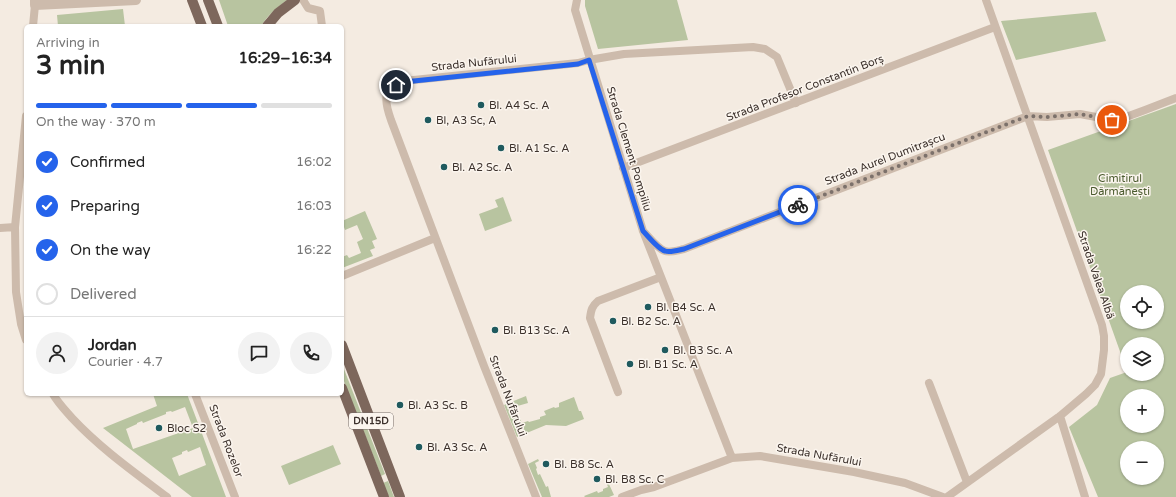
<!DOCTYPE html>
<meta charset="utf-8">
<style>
body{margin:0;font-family:"Varela Round",sans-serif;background:#f2f2f2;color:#222;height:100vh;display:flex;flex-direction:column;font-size:15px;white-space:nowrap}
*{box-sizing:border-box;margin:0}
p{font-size:13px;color:#767676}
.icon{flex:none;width:22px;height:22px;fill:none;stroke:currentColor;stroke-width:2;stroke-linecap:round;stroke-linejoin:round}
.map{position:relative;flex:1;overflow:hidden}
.drawer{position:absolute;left:24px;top:24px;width:320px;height:372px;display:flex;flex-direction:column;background:#fff;border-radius:6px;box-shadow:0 1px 3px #0004}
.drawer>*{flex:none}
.controls{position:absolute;left:1120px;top:285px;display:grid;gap:8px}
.controls a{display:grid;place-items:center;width:44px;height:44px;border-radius:50%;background:#fff;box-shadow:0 1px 3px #0004;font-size:20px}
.pin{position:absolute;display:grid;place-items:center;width:34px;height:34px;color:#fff;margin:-17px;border:2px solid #fff;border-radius:50%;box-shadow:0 1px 4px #0007}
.courier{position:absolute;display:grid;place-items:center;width:40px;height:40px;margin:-20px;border:3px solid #2563eb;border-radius:50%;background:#fff;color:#222;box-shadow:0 1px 5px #0007}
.overview em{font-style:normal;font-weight:700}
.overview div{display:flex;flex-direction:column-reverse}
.overview{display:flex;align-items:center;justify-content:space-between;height:68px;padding:0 12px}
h1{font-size:26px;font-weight:700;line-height:30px}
.bar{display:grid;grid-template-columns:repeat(4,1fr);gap:6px 4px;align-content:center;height:48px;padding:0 12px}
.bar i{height:5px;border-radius:3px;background:#e0e0e0}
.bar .active{background:#2563eb}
.bar p{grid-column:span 4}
.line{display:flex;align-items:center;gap:10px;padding:0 12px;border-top:1px solid #e0e0e0}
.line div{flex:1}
.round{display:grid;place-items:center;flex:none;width:42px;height:42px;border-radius:21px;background:#f2f2f2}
ol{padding:0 12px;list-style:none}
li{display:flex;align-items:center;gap:12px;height:44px}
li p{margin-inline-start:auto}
li .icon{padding:4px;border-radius:50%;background:#2563eb;color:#fff;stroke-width:4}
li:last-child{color:#767676}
li i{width:22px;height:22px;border:2px solid #e0e0e0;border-radius:50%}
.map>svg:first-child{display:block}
.green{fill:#b8c4a0;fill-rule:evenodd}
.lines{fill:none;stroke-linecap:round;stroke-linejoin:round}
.minor{stroke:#cdbbac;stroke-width:8}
.tertiary{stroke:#cdbbac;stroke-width:10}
.primary{stroke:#7d675c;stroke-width:10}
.done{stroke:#7c716b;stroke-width:4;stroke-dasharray:0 7.2}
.route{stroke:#2563eb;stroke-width:5}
.poi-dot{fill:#1f5a5e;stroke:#fbf5ee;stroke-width:1.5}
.labels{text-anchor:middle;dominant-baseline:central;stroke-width:3;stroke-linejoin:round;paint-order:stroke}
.shield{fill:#fbf5ee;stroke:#756b66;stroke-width:1}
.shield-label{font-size:10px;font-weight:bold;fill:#3b302b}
.street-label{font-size:11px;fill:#3b302b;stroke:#fbf5ee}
.poi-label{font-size:11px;fill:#3b302b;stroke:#fbf5ee;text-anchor:start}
.park-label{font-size:11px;fill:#4a5a2e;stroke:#fbf5ee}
</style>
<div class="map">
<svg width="1176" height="497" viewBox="0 0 1176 497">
<rect width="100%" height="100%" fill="#f4ebe1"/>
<!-- green -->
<path class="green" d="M219 0H287C276 8 268 15 261 26H228Z
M585 0H677L688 40 598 49 585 6Z
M123 9 125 26H58L57 15Z
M1096 12 1106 41 1016 60 1001 21Z
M1176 104V497H1098L1069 427 1097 405 1110 378 1127 372V374H1157V344H1127V371L1048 150ZM1127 292H1157V322H1127ZM1127 396H1157V426H1127ZM1127 448H1157V478H1127Z
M503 197 512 221 485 231 479 214 498 207 495 200Z
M365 211 377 239 372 241 375 248 370 250 373 256 342 268V257L347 255 349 258 361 253 357 242 363 239 357 225 345 230 342 221Z
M342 364 385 474 381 476 342 376Z
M153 394H187L226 497H192L103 428 157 406ZM185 407 193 428 133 449 126 429 137 424V423L142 421 143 423 166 414V412L171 411 172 412ZM200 447 206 465 179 476 172 458 182 454V452L187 450 188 452Z
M526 396 528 403 514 407 522 423 528 421 529 422 540 419V417L546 415 544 411 554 407 555 408 559 407V403L574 397 579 411H581L584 419 566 426 546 425 517 437 504 405Z
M333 445 341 464 289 485 281 466Z
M538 459 539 461 535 463 537 468 536 469 538 475 540 474 546 487 548 486 551 497H542L528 464Z
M388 481 394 497H389L383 483Z
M606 482H608L614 495 609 497H585L584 496 597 491 598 493 603 491V489L608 487Z"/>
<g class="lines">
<!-- minor -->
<path class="minor" d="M303 0 308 8 320 11 322 26
M577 0 575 10 643 231 732 458
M33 26 35 5
M26 116 15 227 16 292 21 324 26 340
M623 168 995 27
M0 228 15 227
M643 231C648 236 658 249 665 251 670 253 679 250 684 249L1028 116 1047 117 1080 114 1112 120 1126 117 1145 110 1176 98
M342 276 435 238
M929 383 967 482
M618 392 590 318C591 310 592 306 598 301L661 277
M53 394C58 403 65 410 72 418 100 448 134 472 167 497
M195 394 235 497
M1060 416 1085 497
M536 497 484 366 391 120C384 100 382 90 404 81L578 63 589 60 624 54 753 47 765 49 777 57 796 103
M622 497 641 490 654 487 732 458 760 456 854 472 905 483 943 497
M947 497 1060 416 1086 394 1095 385 1101 374 1104 350V336L1102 325 986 0"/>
<!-- tertiary -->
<path class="tertiary" d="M35 0V5L136 0"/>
<!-- primary -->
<path class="primary" d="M192 0 202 26
M208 0 218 26
M267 26 278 13 295 0
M342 345 400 497
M342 388 384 497"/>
</g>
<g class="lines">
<!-- done -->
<path class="done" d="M798 205 1028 116 1047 117 1080 114 1112 120"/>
<!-- route -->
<path class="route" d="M396 85 404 82 578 64 589 60 643 231C648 236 658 249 665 251 670 253 679 250 684 249L798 205"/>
</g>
<!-- markers -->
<g class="poi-dot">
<circle cx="481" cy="105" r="4"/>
<circle cx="428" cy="120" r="4"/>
<circle cx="501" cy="148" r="4"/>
<circle cx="444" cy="167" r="4"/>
<circle cx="648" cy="307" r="4"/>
<circle cx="613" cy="321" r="4"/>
<circle cx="495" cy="330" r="4"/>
<circle cx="665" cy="350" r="4"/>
<circle cx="630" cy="364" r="4"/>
<circle cx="400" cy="405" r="4"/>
<circle cx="159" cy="428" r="4"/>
<circle cx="419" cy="447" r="4"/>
<circle cx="546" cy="464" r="4"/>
<circle cx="597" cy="479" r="4"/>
</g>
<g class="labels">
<!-- shield labels -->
<rect class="shield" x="349" y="413" width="44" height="16" rx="3"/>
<g class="shield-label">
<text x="371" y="421">DN15D</text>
</g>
<!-- street labels -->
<g class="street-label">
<text transform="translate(474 63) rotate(-6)">Strada Nufărului</text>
<text transform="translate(805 88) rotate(-21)">Strada Profesor Constantin Borș</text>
<text transform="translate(629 149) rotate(73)">Strada Clement Pompiliu</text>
<text transform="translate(885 159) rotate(-21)">Strada Aurel Dumitrașcu</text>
<text transform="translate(1096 275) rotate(71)">Strada Valea Albă</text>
<text transform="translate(508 396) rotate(69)">Strada Nufărului</text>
<text transform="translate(226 441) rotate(69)">Strada Rozelor</text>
<text transform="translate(819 455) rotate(10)">Strada Nufărului</text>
</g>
<!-- poi labels -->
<g class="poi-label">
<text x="489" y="105">Bl. A4 Sc. A</text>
<text x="436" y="120">Bl, A3 Sc, A</text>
<text x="509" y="148">Bl. A1 Sc. A</text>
<text x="452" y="167">Bl. A2 Sc. A</text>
<text x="656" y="307">Bl. B4 Sc. A</text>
<text x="621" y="321">Bl. B2 Sc. A</text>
<text x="503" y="330">Bl. B13 Sc. A</text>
<text x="673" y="350">Bl. B3 Sc. A</text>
<text x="638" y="364">Bl. B1 Sc. A</text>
<text x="408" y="405">Bl. A3 Sc. B</text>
<text x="167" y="428">Bloc S2</text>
<text x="427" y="447">Bl. A3 Sc. A</text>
<text x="554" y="464">Bl. B8 Sc. A</text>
<text x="605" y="479">Bl. B8 Sc. C</text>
</g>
<!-- park labels -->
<g class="park-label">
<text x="1120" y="178">Cimitirul<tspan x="1120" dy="13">Dărmănești</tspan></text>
</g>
</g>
</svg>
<div class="controls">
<a><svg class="icon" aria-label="locate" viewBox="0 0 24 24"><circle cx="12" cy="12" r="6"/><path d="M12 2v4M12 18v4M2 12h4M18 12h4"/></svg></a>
<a><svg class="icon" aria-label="layers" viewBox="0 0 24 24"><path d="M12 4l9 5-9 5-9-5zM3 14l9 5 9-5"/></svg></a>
<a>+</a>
<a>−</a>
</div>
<div class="pin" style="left:1112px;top:120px;background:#ea580c"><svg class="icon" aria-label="bag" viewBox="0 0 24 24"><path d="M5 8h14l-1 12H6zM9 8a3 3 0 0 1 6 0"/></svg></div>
<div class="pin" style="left:396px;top:85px;background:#1f2937"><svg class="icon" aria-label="home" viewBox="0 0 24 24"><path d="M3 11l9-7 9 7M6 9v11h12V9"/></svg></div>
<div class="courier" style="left:798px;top:205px"><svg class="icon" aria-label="bike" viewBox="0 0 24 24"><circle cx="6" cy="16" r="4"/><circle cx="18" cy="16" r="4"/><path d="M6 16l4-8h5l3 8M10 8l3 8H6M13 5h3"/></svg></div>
<section class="drawer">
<div class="overview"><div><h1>3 min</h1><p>Arriving in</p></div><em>16:29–16:34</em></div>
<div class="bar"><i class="active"></i><i class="active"></i><i class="active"></i><i></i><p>On the way · 370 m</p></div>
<ol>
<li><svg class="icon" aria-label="check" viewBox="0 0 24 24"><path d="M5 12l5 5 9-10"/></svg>Confirmed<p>16:02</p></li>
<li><svg class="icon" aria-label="check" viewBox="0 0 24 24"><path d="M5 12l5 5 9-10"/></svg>Preparing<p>16:03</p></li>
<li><svg class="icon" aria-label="check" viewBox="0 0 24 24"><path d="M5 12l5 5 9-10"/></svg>On the way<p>16:22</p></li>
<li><i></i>Delivered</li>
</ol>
<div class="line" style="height:72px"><a class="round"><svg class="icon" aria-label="person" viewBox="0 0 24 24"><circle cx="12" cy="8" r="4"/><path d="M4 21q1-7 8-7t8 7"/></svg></a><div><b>Jordan</b><p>Courier · 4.7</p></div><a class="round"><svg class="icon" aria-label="chat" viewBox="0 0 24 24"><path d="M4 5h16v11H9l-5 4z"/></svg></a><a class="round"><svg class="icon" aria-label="phone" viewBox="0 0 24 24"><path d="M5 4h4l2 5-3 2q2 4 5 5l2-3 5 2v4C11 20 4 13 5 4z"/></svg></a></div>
</section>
</div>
